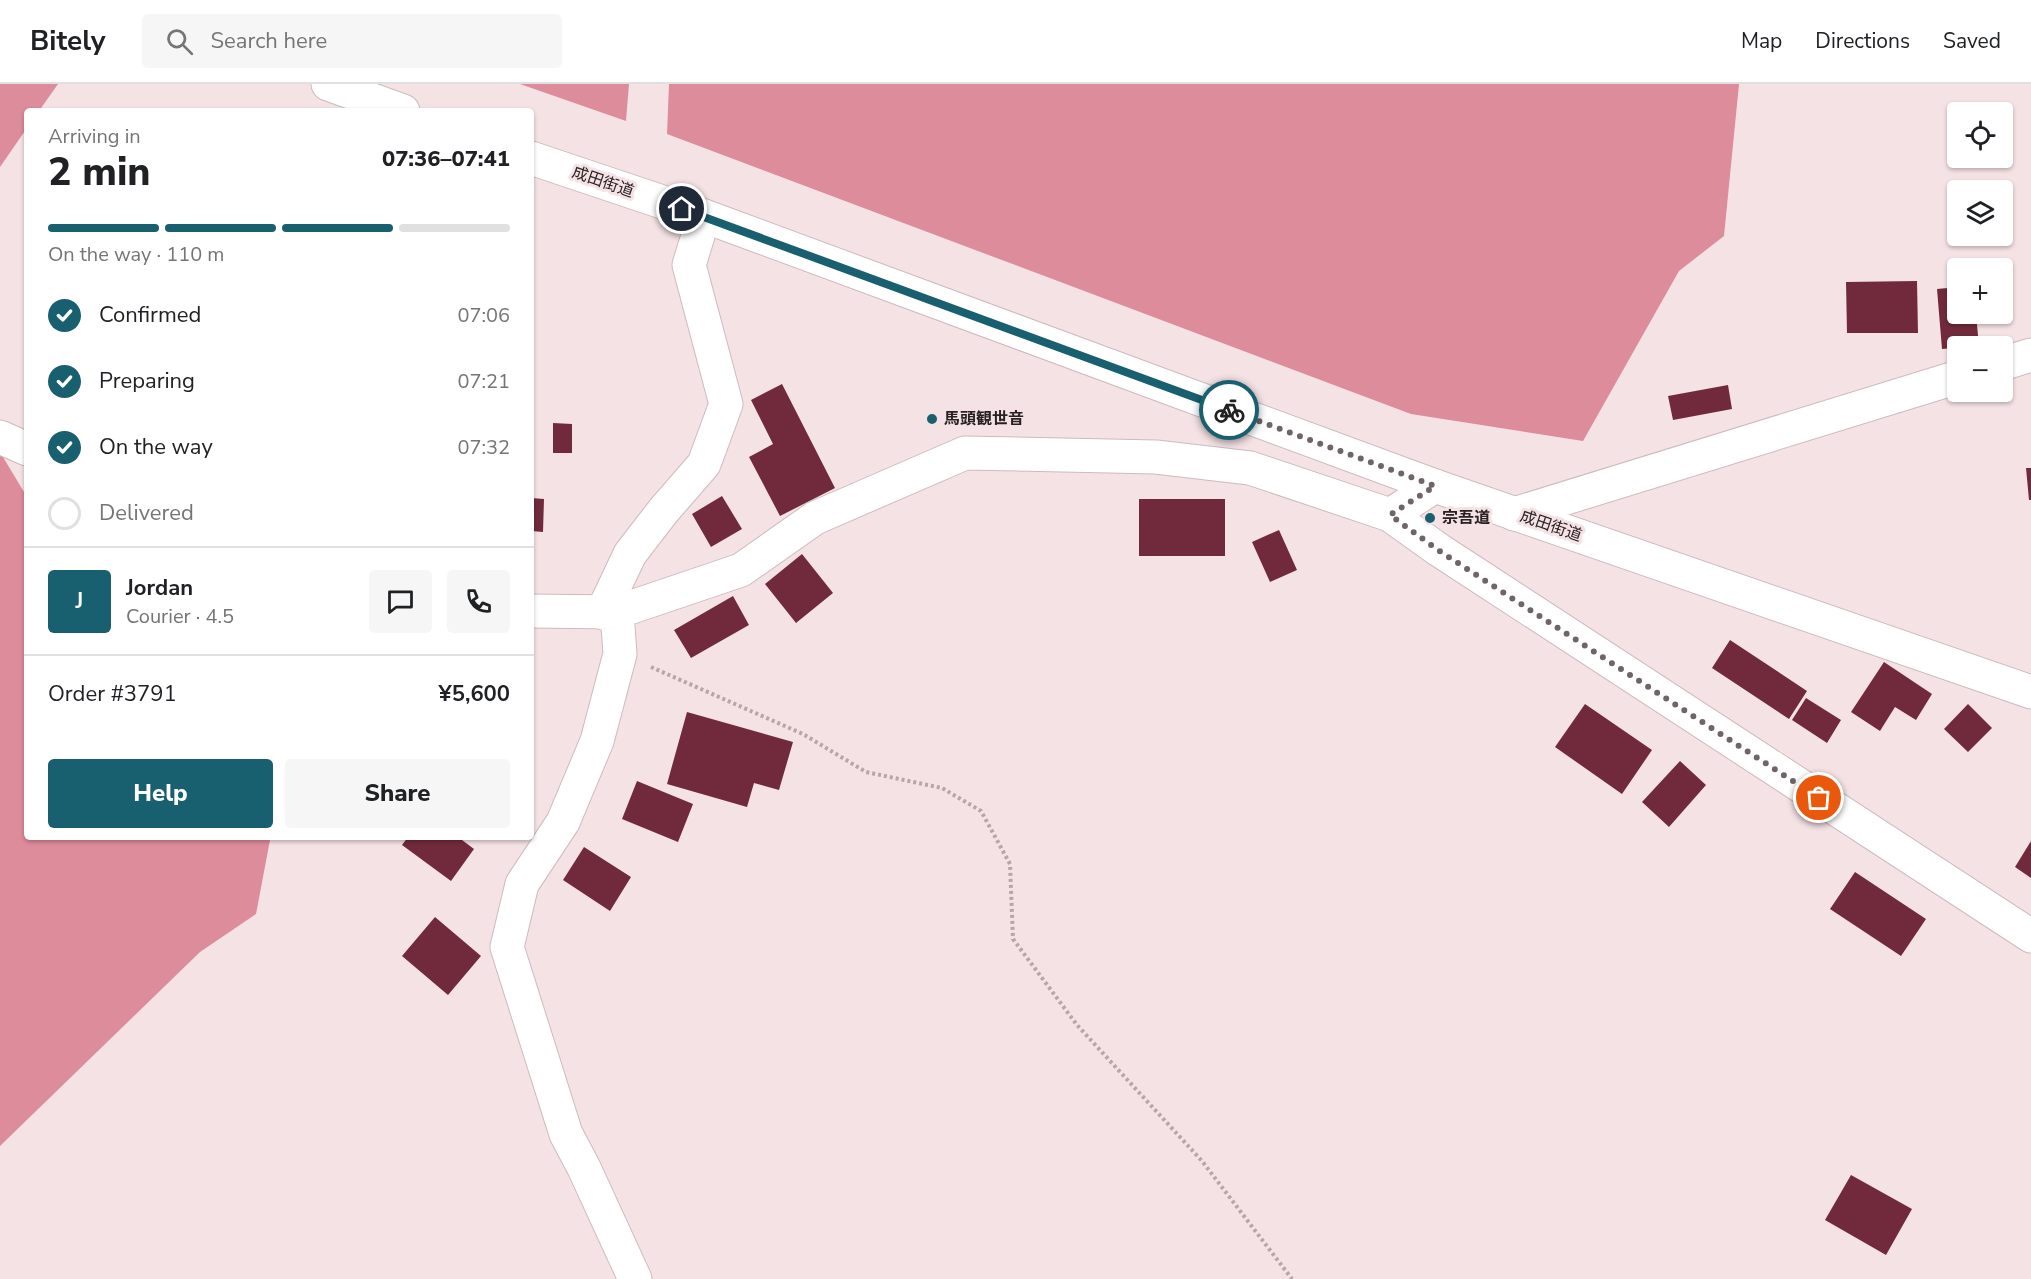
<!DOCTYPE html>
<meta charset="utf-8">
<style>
body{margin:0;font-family:"Nunito Sans","Noto Sans JP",sans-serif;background:#f6f6f6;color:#202124;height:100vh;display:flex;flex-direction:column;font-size:22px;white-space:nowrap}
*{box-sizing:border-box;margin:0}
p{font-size:20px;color:#757577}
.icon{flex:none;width:33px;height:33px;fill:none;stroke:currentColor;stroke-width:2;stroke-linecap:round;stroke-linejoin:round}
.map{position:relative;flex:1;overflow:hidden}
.details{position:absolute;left:24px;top:24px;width:510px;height:732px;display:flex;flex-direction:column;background:#fff;border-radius:6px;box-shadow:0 2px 4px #0004}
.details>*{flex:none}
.tools{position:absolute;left:1947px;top:18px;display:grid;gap:12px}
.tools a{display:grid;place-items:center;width:66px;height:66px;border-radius:6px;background:#fff;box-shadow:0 2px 4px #0004;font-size:30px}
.pin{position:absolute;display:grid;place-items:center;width:51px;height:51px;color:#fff;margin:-26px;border:3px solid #fff;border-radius:50%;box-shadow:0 2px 6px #0007}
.courier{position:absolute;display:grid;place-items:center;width:60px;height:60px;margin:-30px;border:4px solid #185f70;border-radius:50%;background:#fff;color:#222;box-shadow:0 2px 8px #0007}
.headline em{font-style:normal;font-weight:800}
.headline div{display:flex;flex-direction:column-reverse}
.headline{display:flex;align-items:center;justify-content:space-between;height:102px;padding:0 24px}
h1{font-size:39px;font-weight:800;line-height:45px}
.bar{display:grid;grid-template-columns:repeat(4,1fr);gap:9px 6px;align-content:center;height:72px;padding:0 24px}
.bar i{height:8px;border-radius:4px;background:#e0e0e0}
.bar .on{background:#185f70}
.bar p{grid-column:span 4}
.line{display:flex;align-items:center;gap:15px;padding:0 24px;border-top:2px solid #e0e0e0}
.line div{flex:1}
.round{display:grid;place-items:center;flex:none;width:63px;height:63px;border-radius:6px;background:#f6f6f6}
ol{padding:0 24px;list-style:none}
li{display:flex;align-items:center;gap:18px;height:66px}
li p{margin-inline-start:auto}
li .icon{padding:6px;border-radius:50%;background:#185f70;color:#fff;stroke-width:4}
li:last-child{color:#757577}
li i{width:33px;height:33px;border:3px solid #e0e0e0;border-radius:50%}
.action{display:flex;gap:12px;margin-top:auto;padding:12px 24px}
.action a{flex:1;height:69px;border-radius:6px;background:#185f70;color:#fff;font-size:24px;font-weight:800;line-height:69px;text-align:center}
.action a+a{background:#f6f6f6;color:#202124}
header{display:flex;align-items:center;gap:36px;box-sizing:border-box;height:84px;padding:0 30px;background:#fff;border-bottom:2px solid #e0e0e0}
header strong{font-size:28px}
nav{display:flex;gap:33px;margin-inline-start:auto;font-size:21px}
.search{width:420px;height:54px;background:#f6f6f6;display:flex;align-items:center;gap:15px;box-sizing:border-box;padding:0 21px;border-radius:6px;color:#757577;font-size:22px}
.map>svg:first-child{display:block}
.forest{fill:#dd8c9b}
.building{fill:#712a3c}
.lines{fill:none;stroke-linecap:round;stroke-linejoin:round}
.minor-casing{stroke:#cdbbbd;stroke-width:35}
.highway-casing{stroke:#cdbbbd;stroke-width:35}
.path{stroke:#b5a6a8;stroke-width:4;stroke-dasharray:3 3;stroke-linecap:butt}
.minor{stroke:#fff;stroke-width:33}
.highway{stroke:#fff;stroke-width:33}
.done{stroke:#706566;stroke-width:6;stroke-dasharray:0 10.8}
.route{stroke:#185f70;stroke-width:8}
.poi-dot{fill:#185f70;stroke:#f5e2e5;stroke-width:2}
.labels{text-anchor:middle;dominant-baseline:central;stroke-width:6;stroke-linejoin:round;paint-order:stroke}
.street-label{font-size:16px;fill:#282122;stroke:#f5e2e5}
.poi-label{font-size:16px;font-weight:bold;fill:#282122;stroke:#f5e2e5;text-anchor:start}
</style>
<header>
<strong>Bitely</strong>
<div class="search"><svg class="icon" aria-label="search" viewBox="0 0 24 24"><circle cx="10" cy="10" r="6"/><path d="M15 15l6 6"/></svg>Search here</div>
<nav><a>Map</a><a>Directions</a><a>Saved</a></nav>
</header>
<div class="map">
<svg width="2031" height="1195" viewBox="0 0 2031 1195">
<rect width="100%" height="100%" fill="#f5e2e5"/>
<!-- forest -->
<path class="forest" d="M0 0H58L39 27H27V44L0 83Z
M520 0H629L626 37Z
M669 0H1739L1724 152 1679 187 1583 357 1411 330 667 50Z
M0 368 27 413V753H273L270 756 256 830 200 868 0 1062Z"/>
<!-- building -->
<path class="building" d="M1917 197 1918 249H1847L1846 198Z
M1958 203V230H1976L1979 262 1942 265 1937 205Z
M782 300 835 404 780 432 749 373 773 360 751 316Z
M1728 301 1732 325 1673 336 1668 312Z
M553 339 572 340V369H553Z
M2026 384H2031V416H2029Z
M722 412 742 445 711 463 692 430Z
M531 414 544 415 543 448 531 447Z
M1139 415H1225V472H1139Z
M1279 446 1297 486 1270 498 1252 458Z
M802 470 833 509 796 539 765 500Z
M733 512 749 541 691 574 674 546Z
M1730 556 1807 607 1789 635 1712 584Z
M1884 578 1932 610 1916 636 1895 623 1880 647 1851 628Z
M1806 614 1841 636 1827 659 1792 636Z
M1585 620 1652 666 1622 710 1555 663Z
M1968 620 1992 644 1968 668 1944 645Z
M687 628 793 658 779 706 754 699 747 723 667 700Z
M1680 677 1706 701 1669 743 1642 718Z
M637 697 693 720 678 758 622 735Z
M408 753H458L474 765 451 797 402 761Z
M2031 757V794L2015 783Z
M584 763 631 793 610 827 563 796Z
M1855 788 1926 835 1901 872 1830 825Z
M435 833 481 872 448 911 402 872Z
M1851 1091 1912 1125 1886 1171 1825 1136Z"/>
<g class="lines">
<!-- minor casing -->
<g class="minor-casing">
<path id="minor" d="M2002 280 2031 271
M0 353 27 365
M1514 430 1958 293
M1390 431 1435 402
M531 527 617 528 741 486 815 434 965 369 1156 373 1250 384 1390 431 1439 466 2031 852
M617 528 620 570 597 657 563 738 522 800 507 863 566 1050 584 1084 635 1195
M602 529 630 470 664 426 704 380 726 320 689 181 704 132"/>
</g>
<!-- highway casing -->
<g class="highway-casing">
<path id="highway" d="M328 0 403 27
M531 74 704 132 1435 402 2031 608"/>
</g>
<!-- path -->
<path class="path" d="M651 583 803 650 866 688 942 704 981 727 1010 780 1013 855 1077 941 1202 1077 1292 1195"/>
<!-- minor -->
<use href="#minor" class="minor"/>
<!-- highway -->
<use href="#highway" class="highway"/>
</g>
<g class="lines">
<!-- done -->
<path class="done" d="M1229 326 1435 402 1390 431 1438 466 1819 714"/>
<!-- route -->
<path class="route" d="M682 125 1229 326"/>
</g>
<!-- markers -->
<g class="poi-dot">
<circle cx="932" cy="335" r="6"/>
<circle cx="1430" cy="434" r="6"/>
</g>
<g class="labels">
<!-- street labels -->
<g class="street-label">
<text transform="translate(603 98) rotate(19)">成田街道</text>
<text transform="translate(1551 442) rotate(19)">成田街道</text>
</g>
<!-- poi labels -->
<g class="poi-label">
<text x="944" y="335">馬頭観世音</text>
<text x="1442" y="434">宗吾道</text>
</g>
</g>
</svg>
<div class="tools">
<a><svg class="icon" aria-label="locate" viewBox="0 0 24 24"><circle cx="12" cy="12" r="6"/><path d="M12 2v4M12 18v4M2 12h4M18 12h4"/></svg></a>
<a><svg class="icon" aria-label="layers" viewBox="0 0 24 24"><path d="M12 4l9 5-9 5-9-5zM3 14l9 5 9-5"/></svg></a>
<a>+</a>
<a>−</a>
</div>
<div class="pin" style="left:1819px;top:714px;background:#ea580c"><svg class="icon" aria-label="bag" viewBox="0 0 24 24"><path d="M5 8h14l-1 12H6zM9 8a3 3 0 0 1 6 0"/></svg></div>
<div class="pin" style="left:682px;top:125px;background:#1f2937"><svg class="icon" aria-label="home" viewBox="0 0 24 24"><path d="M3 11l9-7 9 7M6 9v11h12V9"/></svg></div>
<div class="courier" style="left:1229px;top:326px"><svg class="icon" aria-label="bike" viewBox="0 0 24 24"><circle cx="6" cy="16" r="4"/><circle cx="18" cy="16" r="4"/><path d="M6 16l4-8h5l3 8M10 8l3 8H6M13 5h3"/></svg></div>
<section class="details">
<div class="headline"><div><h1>2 min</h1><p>Arriving in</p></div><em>07:36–07:41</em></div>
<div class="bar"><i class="on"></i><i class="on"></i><i class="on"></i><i></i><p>On the way · 110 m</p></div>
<ol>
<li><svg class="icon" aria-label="check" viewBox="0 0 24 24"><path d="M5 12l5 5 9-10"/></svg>Confirmed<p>07:06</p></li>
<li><svg class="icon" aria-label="check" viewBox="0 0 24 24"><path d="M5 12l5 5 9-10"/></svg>Preparing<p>07:21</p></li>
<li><svg class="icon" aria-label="check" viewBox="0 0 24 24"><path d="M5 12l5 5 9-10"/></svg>On the way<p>07:32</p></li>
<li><i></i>Delivered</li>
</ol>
<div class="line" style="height:108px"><b class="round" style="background:#185f70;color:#fff">J</b><div><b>Jordan</b><p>Courier · 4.5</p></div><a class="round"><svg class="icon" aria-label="chat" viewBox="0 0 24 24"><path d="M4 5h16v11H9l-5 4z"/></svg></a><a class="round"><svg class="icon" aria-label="phone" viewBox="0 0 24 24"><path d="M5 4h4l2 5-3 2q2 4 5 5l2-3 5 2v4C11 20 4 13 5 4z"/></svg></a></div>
<div class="line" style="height:78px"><div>Order #3791</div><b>¥5,600</b></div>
<div class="action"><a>Help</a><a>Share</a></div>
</section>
</div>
